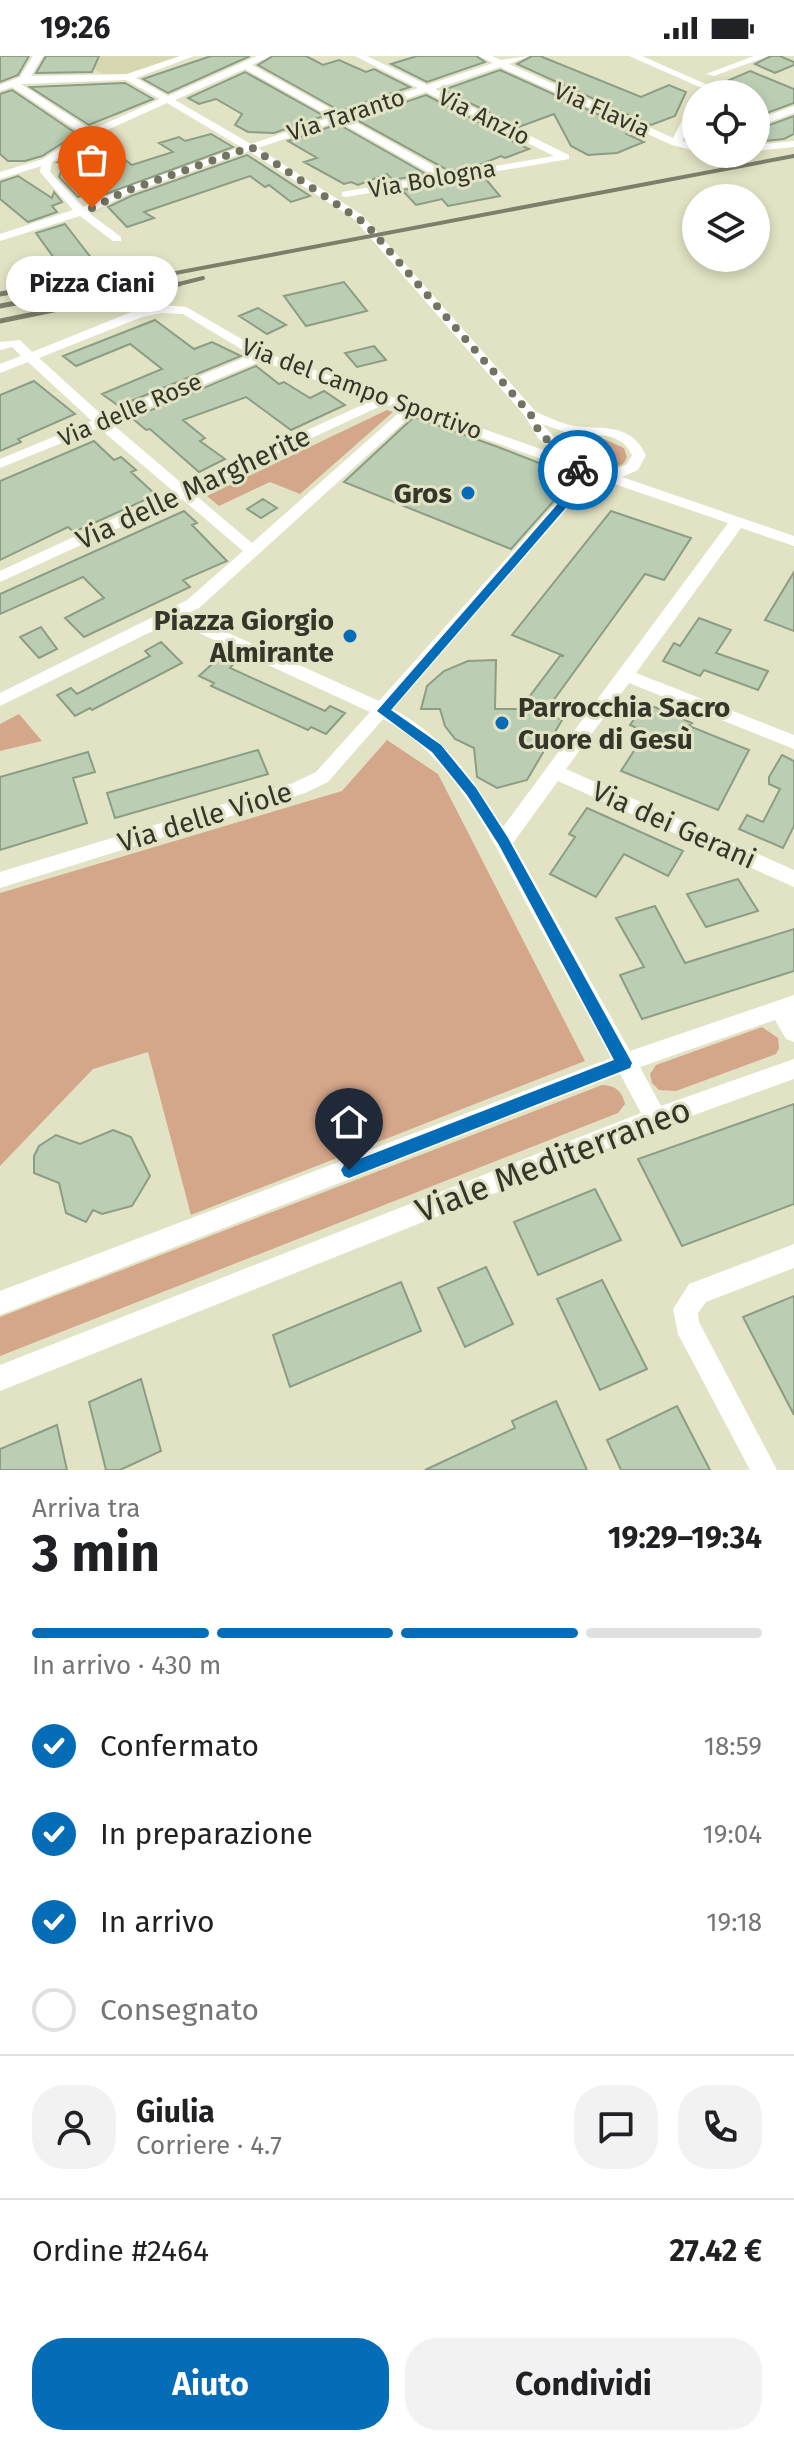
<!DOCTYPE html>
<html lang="it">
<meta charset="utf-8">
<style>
body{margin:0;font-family:"Fira Sans",sans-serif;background:#f2f2f2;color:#202124;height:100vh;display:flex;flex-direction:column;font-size:30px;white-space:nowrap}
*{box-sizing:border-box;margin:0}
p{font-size:26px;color:#757577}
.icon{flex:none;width:44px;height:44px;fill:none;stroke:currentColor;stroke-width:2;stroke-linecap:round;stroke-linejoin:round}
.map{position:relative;height:1414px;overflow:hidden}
.side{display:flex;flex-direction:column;background:#fff;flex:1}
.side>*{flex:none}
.tools{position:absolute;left:682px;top:24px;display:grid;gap:16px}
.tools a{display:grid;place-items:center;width:88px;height:88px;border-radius:50%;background:#fff;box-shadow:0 4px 12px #0003;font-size:40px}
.pin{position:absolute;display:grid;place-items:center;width:68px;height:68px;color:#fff;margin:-82px -34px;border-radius:50% 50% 50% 0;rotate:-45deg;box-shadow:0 0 8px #0007}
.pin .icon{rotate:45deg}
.courier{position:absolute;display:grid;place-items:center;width:80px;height:80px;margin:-40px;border:6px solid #056cb8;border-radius:50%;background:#fff;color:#222;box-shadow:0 2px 10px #0007}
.bubble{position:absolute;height:56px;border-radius:28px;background:#fff;box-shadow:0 4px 12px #0003;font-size:26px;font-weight:700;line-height:56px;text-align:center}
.summary em{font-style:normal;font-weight:700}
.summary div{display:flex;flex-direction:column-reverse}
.summary{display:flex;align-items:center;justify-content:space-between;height:136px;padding:0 32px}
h1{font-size:52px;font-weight:700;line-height:60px}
.bar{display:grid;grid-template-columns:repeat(4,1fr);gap:12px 8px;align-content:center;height:96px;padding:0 32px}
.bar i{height:10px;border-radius:6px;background:#e0e0e0}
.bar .selected{background:#056cb8}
.bar p{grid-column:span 4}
.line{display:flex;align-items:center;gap:20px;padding:0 32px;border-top:2px solid #e0e0e0}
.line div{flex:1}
.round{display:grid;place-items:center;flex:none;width:84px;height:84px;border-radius:32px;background:#f2f2f2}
ol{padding:0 32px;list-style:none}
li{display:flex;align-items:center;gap:24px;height:88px}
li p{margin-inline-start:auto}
li .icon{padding:8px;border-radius:50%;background:#056cb8;color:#fff;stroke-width:4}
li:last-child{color:#757577}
li i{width:44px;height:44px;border:4px solid #e0e0e0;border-radius:50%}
.button{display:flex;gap:16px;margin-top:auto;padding:16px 32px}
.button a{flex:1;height:92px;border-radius:32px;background:#056cb8;color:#fff;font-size:32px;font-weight:700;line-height:92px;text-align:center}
.button a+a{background:#f2f2f2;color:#202124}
.status{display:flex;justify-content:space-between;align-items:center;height:56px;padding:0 40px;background:#fff;direction:ltr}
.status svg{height:22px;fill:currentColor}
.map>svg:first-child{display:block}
.built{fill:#d7d8b2}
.green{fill:#d5a78a}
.building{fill:#bbceb4;stroke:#8b9d84;stroke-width:2}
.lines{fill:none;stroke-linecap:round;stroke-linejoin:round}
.minor{fill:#fff;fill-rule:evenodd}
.rail-far1{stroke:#7e7f6b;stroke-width:4}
.rail{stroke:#7e7f6b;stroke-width:5}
.route{fill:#056cb8}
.done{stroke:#727360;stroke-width:8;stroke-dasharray:0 14.4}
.poi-dot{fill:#056cb8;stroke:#e2e3c4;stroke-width:3}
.labels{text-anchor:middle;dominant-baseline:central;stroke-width:6;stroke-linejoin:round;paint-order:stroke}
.far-street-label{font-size:24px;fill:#35362a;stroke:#e2e3c4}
.street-label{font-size:28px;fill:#35362a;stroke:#e2e3c4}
.poi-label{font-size:28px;font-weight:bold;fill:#35362a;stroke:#e2e3c4;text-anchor:end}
.near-street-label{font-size:34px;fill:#35362a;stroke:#e2e3c4}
</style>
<div class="status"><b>19:26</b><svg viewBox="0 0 49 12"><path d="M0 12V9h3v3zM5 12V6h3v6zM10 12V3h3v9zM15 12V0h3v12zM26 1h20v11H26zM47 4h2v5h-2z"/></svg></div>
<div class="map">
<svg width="794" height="1414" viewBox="0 0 794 1414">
<rect width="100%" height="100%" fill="#e2e3c4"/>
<!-- built -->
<path class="built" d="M73 0H183L135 17 106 20Z"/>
<!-- green -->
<path class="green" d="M387 354 393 356 300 438 270 426 219 450 207 440Z
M604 383 624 392 627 401 624 407C608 418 585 416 574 399L579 388 587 384Z
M19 658 42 685 0 695V668Z
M387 684 438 718 585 1005 191 1159 148 996 93 1013 0 1110V837L342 735Z
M762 971 778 982 779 992 776 998 676 1035 659 1034 652 1027 650 1018 656 1009Z
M602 1029C615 1029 622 1035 625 1048L618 1057 0 1300V1261Z"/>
<!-- building -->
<path class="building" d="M0 0H29L18 19 0 26Z
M46 0H99L92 16 36 17Z
M211 0H250L168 37 143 23Z
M273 0H306L323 9 339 4 366 16 374 13 410 31 340 55 258 9Z
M417 0H476L485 6 427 26 391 8Z
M532 0H540L641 41 669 29 686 36 675 60 651 69 517 8Z
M771 0H780L794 6V9L775 17 755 8Z
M500 14 635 75 627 78 644 86 617 97 588 99 571 90 554 58 519 71 443 34Z
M750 15 794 33V47L756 61V38H729L713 31Z
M245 16 324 60 274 77 248 76 235 69 242 58 216 43 199 48 188 42Z
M125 27 153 43 89 69 30 31Z
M12 34 77 78 42 100 25 105H8L0 98V38Z
M426 39 502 78 499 79 529 93 505 102 501 100 474 111 449 115 355 63Z
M794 60V78L784 83 756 86V74Z
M338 68 426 118 393 124 387 118 358 129 351 126 344 128 304 106 317 102 288 85Z
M211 78 233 91 98 141 86 138 78 141 59 121 64 106H58L96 82 132 109 173 96 159 87 179 81 185 85Z
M247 99 310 140 291 146 269 129 265 131 250 120 144 156 154 162 127 171 108 151 131 140Z
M18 120 52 142 54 136 62 146 52 150 57 156 28 166 0 143V126Z
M484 121 500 140 448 150 442 143 416 149 402 134Z
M65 168 92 203 59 209 36 177Z
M344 226 367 255 306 270 284 240Z
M258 252 286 269 267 278 239 260Z
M155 264 194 293 212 286 241 300 119 350 102 338 162 313 130 288 76 310 63 300Z
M374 290 386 304 357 311 345 297Z
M256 310 279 328 284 326 310 342 324 335 345 349 291 374 246 341 183 364 205 382 200 385 225 403 199 416 150 373 146 374 132 362Z
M34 325 75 358 18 383 21 386 0 395V339Z
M414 361 498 391 575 421 511 493 344 426Z
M94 385 114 404 121 401 136 414 131 416 156 439 74 476 68 471 0 504V425Z
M263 443 277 452 261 462 247 453Z
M184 455 197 467 192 469 227 505 183 524 190 531 84 581 65 562 104 542 83 521 0 558V538Z
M611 455 691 482 664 524 645 518 545 656 562 664 527 724 497 732 477 721 474 692 455 683 445 670 440 653H421L427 630 444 615 468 605 496 604 495 653H520L560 600H564L512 579Z
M794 516V575L765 564Z
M699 562 731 574 716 597 768 615 758 634 704 614 700 620 663 605 674 587 680 590Z
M41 571 57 593 39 602 20 581Z
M161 586 182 607 92 654 90 652 75 660 57 639 71 632 77 638 150 600 145 595Z
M222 599 235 606 230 612 325 655 330 650 345 657 326 678 311 671 308 674 211 630 214 627 199 620Z
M645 647 692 667 689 670 749 694 718 754 621 715 646 676 630 669Z
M258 694 268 718 115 762 107 737Z
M88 696 95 716 73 722 87 767 0 794V721Z
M782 699 794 705V770L783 792 739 773 747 759 763 766 780 733 769 728V721Z
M587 752 683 795 668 820 624 798 596 841 550 818 575 781 569 778Z
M738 823 758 855 706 871 687 838Z
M655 850 685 907 794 873V915L642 963 620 919 644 911 616 862Z
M794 1048V1148L682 1190 638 1103Z
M113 1074 131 1081 150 1120 132 1150 102 1158 93 1154 86 1166 66 1157 59 1127 34 1117V1100L39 1090 56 1079 80 1088Z
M595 1133 621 1184 538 1219 514 1166Z
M486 1211 513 1268 465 1291 438 1232Z
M602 1224 647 1313 600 1334 557 1243Z
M401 1226 421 1275 290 1331 273 1279Z
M794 1240V1359L743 1261Z
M141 1323 161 1395 120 1414H106L89 1346Z
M556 1345 587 1414H425L515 1372 512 1365Z
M677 1350 710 1414H621L607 1384Z
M57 1369 67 1414H0V1393Z"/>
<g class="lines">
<!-- minor -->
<path class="minor" d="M33 0H43L31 20 127 18 180 0H194L136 22 168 40 257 0H270L252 9 340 58 418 32 355 0H367L427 29 493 7 479 0H492L501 4 529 0 509 8 673 82 691 48 696 45V58L682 85 696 89V95L672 89 500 11 435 33 569 99V103L346 141 342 140V136L435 120 338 65 258 92 362 159 536 356C546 360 556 365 566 368 597 376 629 363 646 399L638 414 622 421 794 480V490L741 472 636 617 794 679V693L629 627 566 713 794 814V831L558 725 513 787 630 995 794 939V986L786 983 775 964 640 1011 661 1050 794 1003V1023L658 1072 0 1335V1309L641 1057 620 1018 0 1259V1235L611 1002C585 953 558 904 531 856 493 786 456 702 383 663L328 726 305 737 0 832V816L293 727 316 716 370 656 173 565 0 650V637L187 544 243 495 182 443 0 526V515L173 435 99 372 0 412V403L92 365 28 306 0 317V308L21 300 12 291 0 294V286L20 284 32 296 134 255 162 249 186 251 266 297 555 398V395L538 382 525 360 354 163 249 95 130 137 89 157 121 181V185H113L80 160 0 185V178L73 154 40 116 41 110 0 123V116L43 103 83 78 12 31 0 35V29L20 21ZM245 13 331 61 251 88 175 44ZM126 24 160 43 91 74 21 28ZM426 36 554 100 448 118 348 62ZM167 47 241 91 122 133 83 151 50 116 52 106 94 80ZM162 257 183 258 251 299 103 360 39 302 142 261ZM261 305 373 344 185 430 111 367ZM385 348 402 354 252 487 193 437ZM413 358 565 411 580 420 379 645 186 558 199 552ZM542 368 568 377 559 386ZM599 379C614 380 625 385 632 399L627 408C607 419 584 417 569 398L573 387 586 380ZM593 423 603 424 728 467 503 771C472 722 445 681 393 653Z
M629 0H642L710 30 702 32Z
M754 0H768L714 20 706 18Z
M794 50V57L756 71V64Z
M794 85V91L756 95V89Z
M794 1188V1212L706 1246 698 1257 699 1266 777 1414H750L678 1278 673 1253 689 1228Z"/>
<!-- rail-far1 -->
<path class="rail-far1" d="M44 230 48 229
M107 230 794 100
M171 230 203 222"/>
<!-- rail -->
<path class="rail" d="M0 238 48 229
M0 250 118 228
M0 265 179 228"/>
</g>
<!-- route -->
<path class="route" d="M578 411 595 418 391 654 441 689 476 732 508 782 632 1007 630 1012 349 1122 344 1120 341 1114 344 1109 614 1004 499 789 467 739 432 696 377 655 583 419 573 414Z"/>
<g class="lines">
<!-- done -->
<path class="done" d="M92 152 126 135 251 91 366 168 531 359C537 375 546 386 562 393L564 403 578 414"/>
</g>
<!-- markers -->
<g class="poi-dot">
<circle cx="468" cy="437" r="8"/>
<circle cx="350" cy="580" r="8"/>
<circle cx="502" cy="667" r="8"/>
</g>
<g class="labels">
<!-- far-street labels -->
<g class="far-street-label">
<text transform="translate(602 54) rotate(24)">Via Flavia</text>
<text transform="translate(346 59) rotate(-18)">Via Taranto</text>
<text transform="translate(484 61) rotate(26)">Via Anzio</text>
<text transform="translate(432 123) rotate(-10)">Via Bologna</text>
<text transform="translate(362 333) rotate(20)">Via del Campo Sportivo</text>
<text transform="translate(130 354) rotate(-23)">Via delle Rose</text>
</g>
<!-- street labels -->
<g class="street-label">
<text transform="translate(193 432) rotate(-25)">Via delle Margherite</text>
<text transform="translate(205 761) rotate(-17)">Via delle Viole</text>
<text transform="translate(674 769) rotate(24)">Via dei Gerani</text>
</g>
<!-- poi labels -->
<g class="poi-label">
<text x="452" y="437">Gros</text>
<text x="334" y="564">Piazza Giorgio<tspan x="334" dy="32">Almirante</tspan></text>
<text x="518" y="651" text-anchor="start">Parrocchia Sacro<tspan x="518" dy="32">Cuore di Gesù</tspan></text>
</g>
<!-- near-street labels -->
<g class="near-street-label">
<text transform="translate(553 1104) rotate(-21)">Viale Mediterraneo</text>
</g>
</g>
</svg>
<div class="tools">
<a><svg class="icon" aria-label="locate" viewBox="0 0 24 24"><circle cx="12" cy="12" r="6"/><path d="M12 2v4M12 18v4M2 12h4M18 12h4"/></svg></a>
<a><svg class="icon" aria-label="layers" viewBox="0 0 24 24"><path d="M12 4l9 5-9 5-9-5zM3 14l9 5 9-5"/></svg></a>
</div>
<div class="pin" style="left:92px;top:152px;background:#ea580c"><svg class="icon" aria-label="bag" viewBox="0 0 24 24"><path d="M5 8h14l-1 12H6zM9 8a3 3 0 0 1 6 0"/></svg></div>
<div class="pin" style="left:349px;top:1114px;background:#1f2937"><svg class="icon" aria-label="home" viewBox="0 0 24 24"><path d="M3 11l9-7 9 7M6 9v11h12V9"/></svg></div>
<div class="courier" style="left:578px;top:414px"><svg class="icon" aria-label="bike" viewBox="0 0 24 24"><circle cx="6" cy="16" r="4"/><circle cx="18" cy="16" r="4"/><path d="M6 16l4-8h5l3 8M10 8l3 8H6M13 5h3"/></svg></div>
<div class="bubble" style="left:6px;top:200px;width:172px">Pizza Ciani</div>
</div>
<section class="side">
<div class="summary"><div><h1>3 min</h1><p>Arriva tra</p></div><em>19:29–19:34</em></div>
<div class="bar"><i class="selected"></i><i class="selected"></i><i class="selected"></i><i></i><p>In arrivo · 430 m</p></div>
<ol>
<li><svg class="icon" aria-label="check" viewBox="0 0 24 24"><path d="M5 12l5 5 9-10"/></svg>Confermato<p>18:59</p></li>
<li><svg class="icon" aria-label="check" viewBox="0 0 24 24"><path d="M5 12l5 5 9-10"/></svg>In preparazione<p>19:04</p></li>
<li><svg class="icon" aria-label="check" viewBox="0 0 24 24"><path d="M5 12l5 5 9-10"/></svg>In arrivo<p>19:18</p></li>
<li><i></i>Consegnato</li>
</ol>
<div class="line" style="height:144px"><a class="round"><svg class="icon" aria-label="person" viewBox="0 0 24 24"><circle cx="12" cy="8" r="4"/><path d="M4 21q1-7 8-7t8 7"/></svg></a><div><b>Giulia</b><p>Corriere · 4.7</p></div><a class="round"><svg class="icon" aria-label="chat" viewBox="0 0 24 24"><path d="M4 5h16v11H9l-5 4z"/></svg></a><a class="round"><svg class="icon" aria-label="phone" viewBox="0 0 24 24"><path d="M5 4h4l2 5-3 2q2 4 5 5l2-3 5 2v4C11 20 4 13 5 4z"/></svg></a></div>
<div class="line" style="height:104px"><div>Ordine #2464</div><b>27.42 €</b></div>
<div class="button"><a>Aiuto</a><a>Condividi</a></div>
</section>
